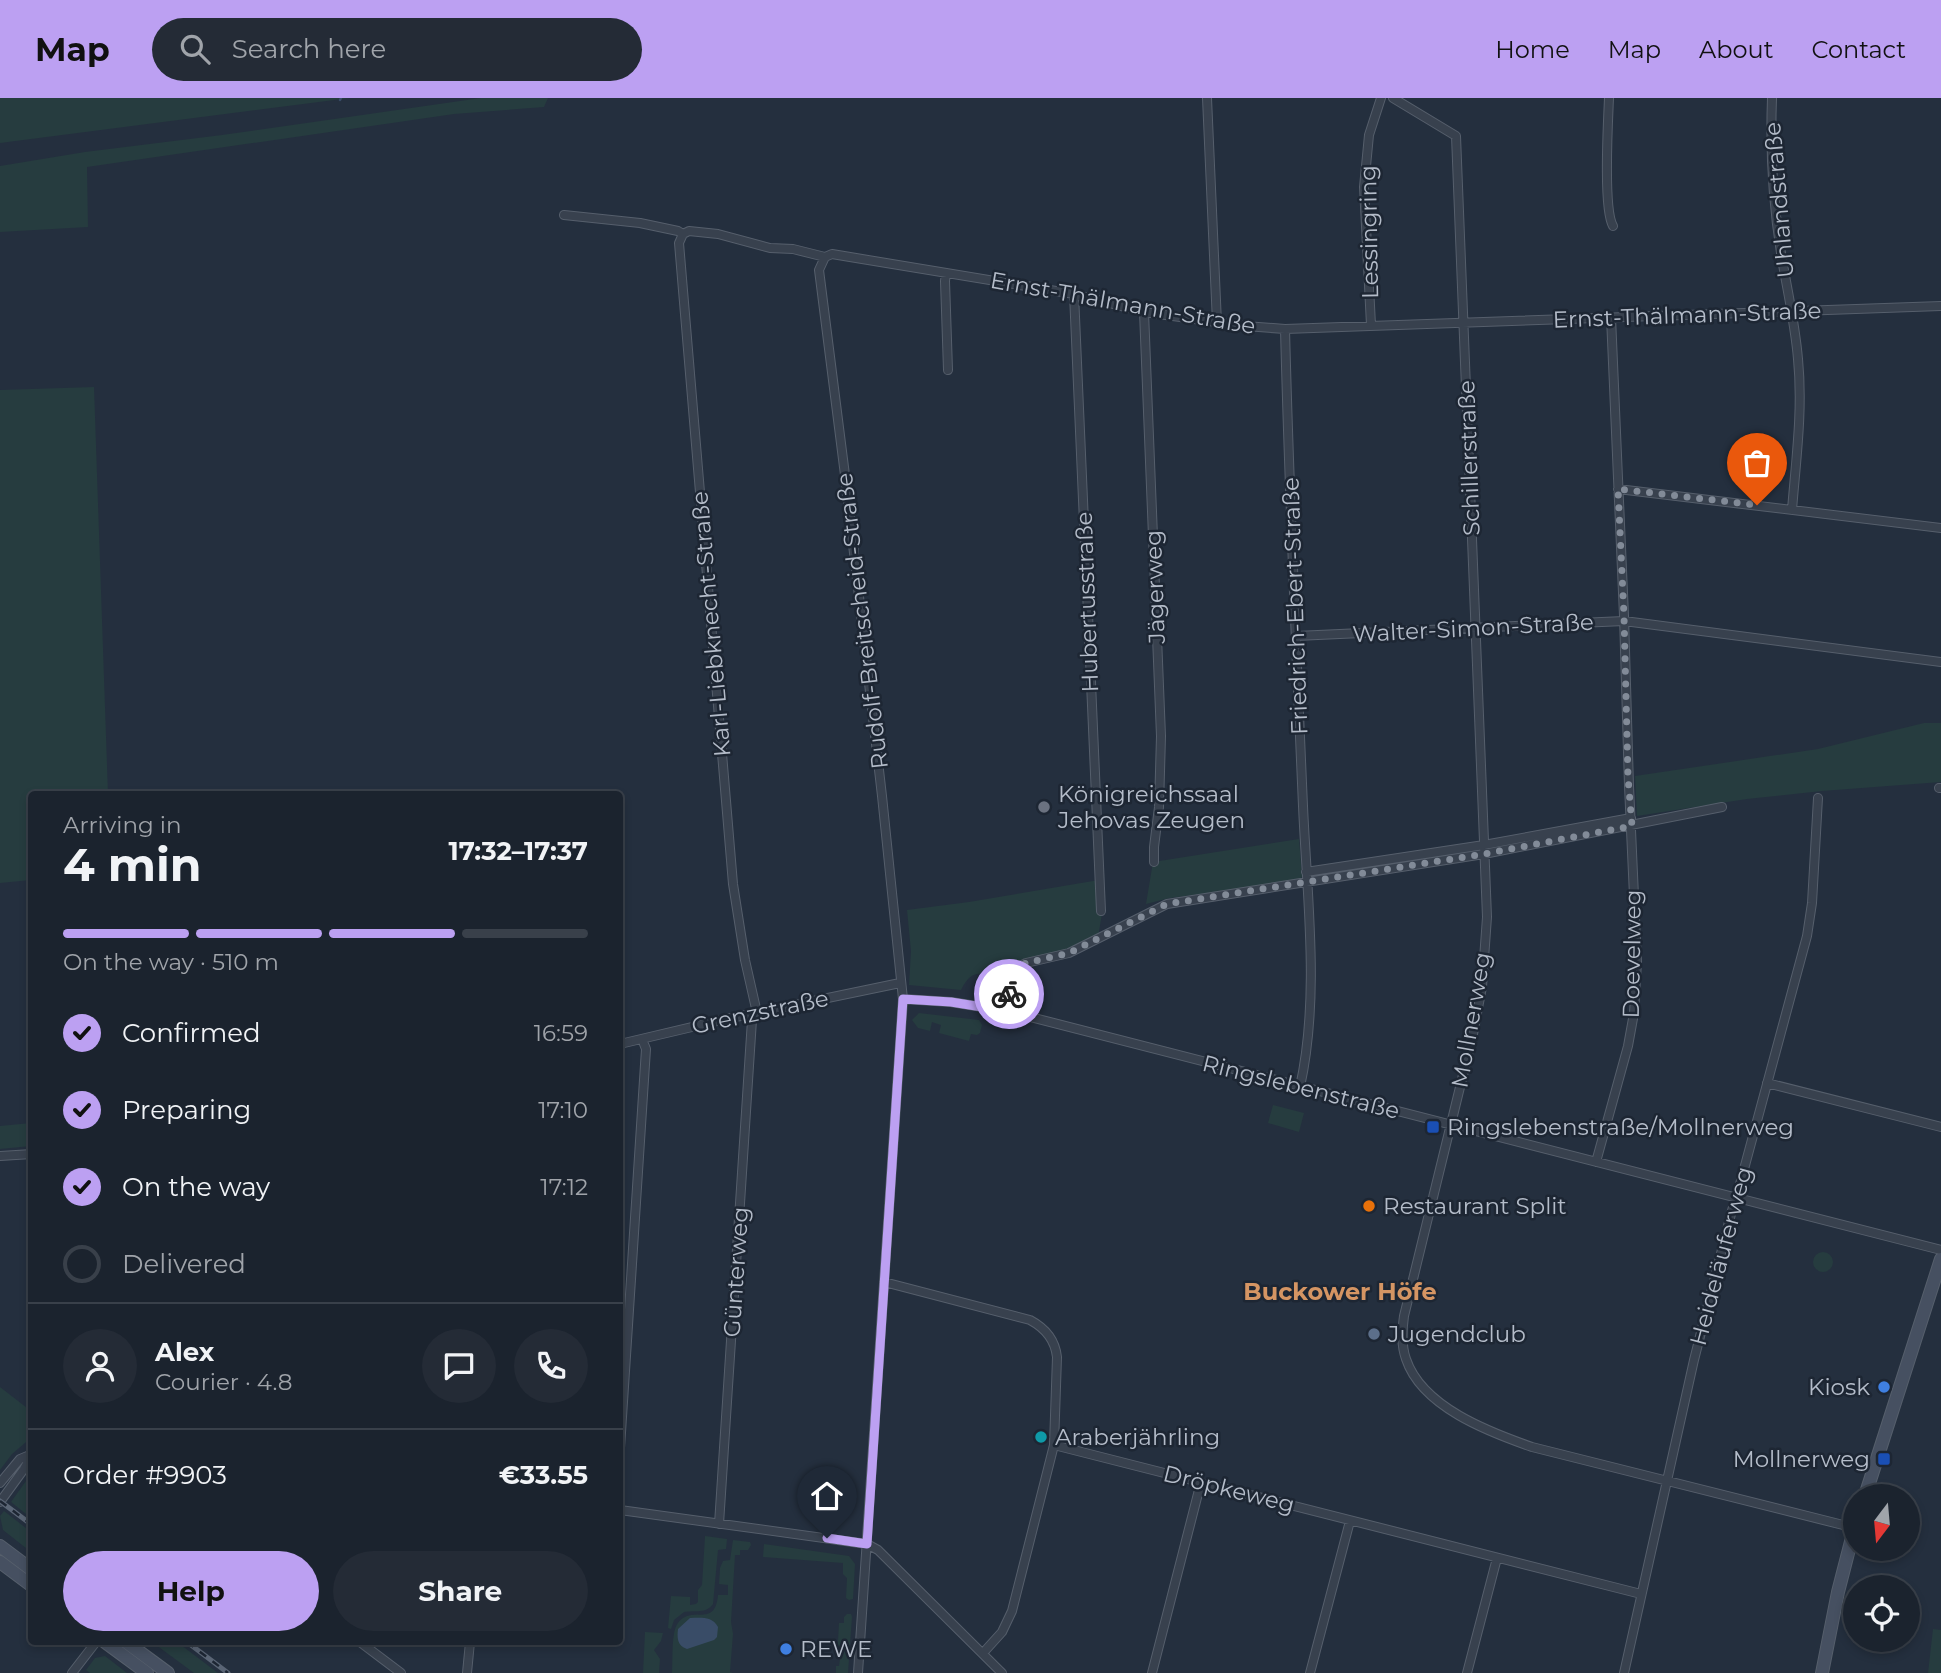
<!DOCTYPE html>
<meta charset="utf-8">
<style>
body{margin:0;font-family:Montserrat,sans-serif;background:#242b36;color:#f1f3f6;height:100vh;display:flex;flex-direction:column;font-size:26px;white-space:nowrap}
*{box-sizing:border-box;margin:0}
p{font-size:23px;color:#a0a4aa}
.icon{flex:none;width:38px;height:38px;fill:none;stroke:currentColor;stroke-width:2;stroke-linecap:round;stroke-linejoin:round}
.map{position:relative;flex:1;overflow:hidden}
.side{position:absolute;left:28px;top:693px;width:595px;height:854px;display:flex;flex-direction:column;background:#1b232e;border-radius:7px;box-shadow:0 4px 10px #0003,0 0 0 2px #39404a}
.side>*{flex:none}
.needle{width:46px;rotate:196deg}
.buttons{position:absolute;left:1843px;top:1386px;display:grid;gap:14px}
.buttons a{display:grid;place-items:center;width:77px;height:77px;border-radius:50%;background:#1b232e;box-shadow:0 4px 10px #0003,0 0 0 2px #39404a;font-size:35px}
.pin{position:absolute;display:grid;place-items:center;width:60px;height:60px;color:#fff;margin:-72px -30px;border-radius:50% 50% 50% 0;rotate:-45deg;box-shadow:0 0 7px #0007}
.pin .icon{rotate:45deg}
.courier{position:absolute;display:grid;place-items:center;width:70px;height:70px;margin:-35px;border:5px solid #bca0f2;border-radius:50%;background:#fff;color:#222;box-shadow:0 2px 9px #0007}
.overview em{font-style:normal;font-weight:700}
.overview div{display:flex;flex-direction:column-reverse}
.overview{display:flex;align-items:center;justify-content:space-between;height:119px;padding:0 35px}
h1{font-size:46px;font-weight:700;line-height:52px}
.bar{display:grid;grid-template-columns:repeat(4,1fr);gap:10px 7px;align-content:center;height:84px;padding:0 35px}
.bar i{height:9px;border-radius:5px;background:#39404a}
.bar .current{background:#bca0f2}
.bar p{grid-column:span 4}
.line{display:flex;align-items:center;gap:18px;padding:0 35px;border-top:2px solid #39404a}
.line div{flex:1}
.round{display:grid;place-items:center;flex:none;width:74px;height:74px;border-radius:37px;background:#242b36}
ol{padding:0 35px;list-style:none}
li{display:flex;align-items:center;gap:21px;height:77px}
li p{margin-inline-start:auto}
li .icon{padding:7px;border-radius:50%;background:#bca0f2;color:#111;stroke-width:4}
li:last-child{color:#a0a4aa}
li i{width:38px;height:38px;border:4px solid #39404a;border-radius:50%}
.action{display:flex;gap:14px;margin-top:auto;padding:14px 35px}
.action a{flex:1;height:80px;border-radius:42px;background:#bca0f2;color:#111;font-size:28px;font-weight:700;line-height:80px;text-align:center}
.action a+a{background:#242b36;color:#f1f3f6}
header{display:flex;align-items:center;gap:42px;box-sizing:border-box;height:98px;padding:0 35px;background:#bca0f2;color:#111}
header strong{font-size:33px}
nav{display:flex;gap:38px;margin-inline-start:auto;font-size:24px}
.search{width:490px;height:63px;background:#242b36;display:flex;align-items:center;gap:18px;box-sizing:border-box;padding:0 24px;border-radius:38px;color:#a0a4aa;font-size:26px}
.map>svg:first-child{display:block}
.green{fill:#263c3f}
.water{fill:#394c67}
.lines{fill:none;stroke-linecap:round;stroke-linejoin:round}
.stream{stroke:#394c67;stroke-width:2.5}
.street-casing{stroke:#565f6c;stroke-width:10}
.secondary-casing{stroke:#565f6c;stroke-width:14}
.street{stroke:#38414e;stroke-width:8}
.secondary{stroke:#465061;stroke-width:12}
.rail-casing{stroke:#5a6575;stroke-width:5}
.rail{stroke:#1d2633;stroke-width:2.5;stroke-dasharray:8;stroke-linecap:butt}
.done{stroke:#828b98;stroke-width:7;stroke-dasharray:0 12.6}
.route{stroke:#bca0f2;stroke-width:9}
.worship-dot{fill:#6b7280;stroke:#1d2633;stroke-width:2.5}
.transit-dot{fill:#1a4fb4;stroke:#1d2633;stroke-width:2.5}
.food-dot{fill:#e8710a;stroke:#1d2633;stroke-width:2.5}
.service-dot{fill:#5c6f8a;stroke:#1d2633;stroke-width:2.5}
.shop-dot{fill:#3f7fe0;stroke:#1d2633;stroke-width:2.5}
.culture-dot{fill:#0f9aa8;stroke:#1d2633;stroke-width:2.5}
.labels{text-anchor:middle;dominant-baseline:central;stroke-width:5;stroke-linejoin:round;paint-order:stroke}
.street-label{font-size:23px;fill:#b4bcc9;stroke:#1d2633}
.poi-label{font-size:23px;fill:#b4bcc9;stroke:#1d2633;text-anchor:start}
.neighbourhood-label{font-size:24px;font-weight:bold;fill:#d59563;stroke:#1d2633}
</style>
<header>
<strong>Map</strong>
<div class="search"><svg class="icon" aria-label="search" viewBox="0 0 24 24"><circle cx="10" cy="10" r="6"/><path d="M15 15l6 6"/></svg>Search here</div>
<nav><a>Home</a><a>Map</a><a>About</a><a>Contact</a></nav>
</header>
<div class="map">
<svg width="1941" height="1575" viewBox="0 0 1941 1575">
<rect width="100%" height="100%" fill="#242f3e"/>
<!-- green -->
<path class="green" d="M0 0H350L0 45Z
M481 0H548L544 9 454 16 87 69 88 129 0 134V68L85 54 222 37Z
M94 289 108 696H32L31 782 0 785V292Z
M1924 625H1941V684L1822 693 1747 701 1637 718 1635 678 1818 651Z
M1299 741 1302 778 1300 783 1170 800 1146 806 1153 764Z
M1093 783H1098L1102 816 1098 839 1073 851 1009 867 1006 891 1003 893C989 876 974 865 961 892L909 887 911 853 907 812 969 804Z
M919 915 979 922 982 927 980 935 977 937 971 936 969 943 939 935 941 927 932 924 930 933 918 930 912 922Z
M1273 1007 1304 1015 1299 1034 1268 1025Z
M31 1025V1048L0 1051V1028Z
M1813 1164a10 10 0 1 1 20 0a10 10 0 1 1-20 0Z
M0 1289 31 1313 32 1339 12 1356 0 1372Z
M31 1376V1420L11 1404Z
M4 1413 31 1434V1454L3 1432 0 1418Z
M705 1438 727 1441 726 1451 718 1452 713 1506C706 1516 695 1512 684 1514L674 1522 671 1531 668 1530 671 1498 690 1499V1507L696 1506 698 1504V1492L702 1487Z
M733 1442 750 1444 751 1447 748 1452H740V1457H735L731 1524 733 1536 730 1574 733 1575H672C673 1563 671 1533 678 1525 692 1506 715 1531 718 1497H728V1487L719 1486 720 1470 723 1463 730 1462Z
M764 1446 849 1458 855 1466 853 1501 849 1502 846 1500 847 1480 843 1476V1465L763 1459Z
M847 1516H851L852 1519 848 1575H836V1568H839L840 1561 837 1560 839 1525H844V1519Z
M1933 1531 1941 1532V1575H1928Z
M645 1534 663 1535 661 1543 654 1552 660 1561 659 1575H643Z
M152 1544H177L218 1575H194Z
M105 1558 127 1575H90L86 1572 95 1560Z"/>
<!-- water -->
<path class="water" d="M690 1520C701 1520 712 1518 718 1529L717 1539 714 1542 687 1551C677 1548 677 1539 678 1531Z"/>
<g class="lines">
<!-- stream -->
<path class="stream" d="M340 2 341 0"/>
<!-- street casing -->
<g class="street-casing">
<path id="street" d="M1207 0 1217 225
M1393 0 1456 38 1487 819 1482 889 1473 936 1404 1218C1402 1233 1401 1247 1406 1261 1422 1309 1489 1334 1532 1349L1855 1430
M1609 0C1608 24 1603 111 1613 128
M1772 0C1770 52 1773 104 1781 155 1787 191 1795 225 1798 261 1803 312 1796 361 1792 412
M564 117 640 125 678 133 683 136 689 133 718 136 770 150 793 151 825 159 832 156 850 159 1074 196 1144 214 1245 228 1285 231 1941 208
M683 136 679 145 733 786 745 862 757 915
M825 159 819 172 845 377 882 698 903 901 858 1575
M946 175 945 183 948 272
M1074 196 1101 813
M1144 214 1161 638 1159 709 1154 749V764
M1371 227 1364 89 1369 37 1381 0
M1285 231C1289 390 1296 549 1303 708 1307 800 1320 898 1300 989
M1618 391 1941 430
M1296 538 1624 523 1941 564
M1939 690H1941
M1306 774 1484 747 1631 720
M903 901 951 904 1007 913 1941 1152
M1007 913 1011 878 1016 870 1026 865 1069 855 1167 806 1484 756 1722 709
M620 946 726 921 900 885
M1767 985 1941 1029
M0 1058 32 1056
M1596 1064 1628 948 1634 915 1637 864 1629 688 1624 518 1611 219
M884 1184 1030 1222C1045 1230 1055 1241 1057 1259L1054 1347 1641 1496
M620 1350 646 951 644 946
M0 1385 20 1361 32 1356
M0 1404 24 1371 32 1357
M620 1412 867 1446 878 1452 1002 1575
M719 1426 752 922
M360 1544 401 1575
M983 1555 1002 1534 1012 1513 1054 1347
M72 1575 96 1544
M467 1575 470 1544
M1152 1575 1201 1384
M1310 1575 1350 1423
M1467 1575 1497 1460
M1624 1575 1694 1262 1731 1116 1740 1086 1807 838 1812 805 1818 700"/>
</g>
<!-- secondary casing -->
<g class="secondary-casing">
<path id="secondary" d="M1865 1398 1941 1161
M0 1448 32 1472
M0 1464 32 1488
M105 1544 147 1575
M126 1544 168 1575
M1822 1575 1838 1494 1855 1428"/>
</g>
<!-- street -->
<use href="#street" class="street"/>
<!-- secondary -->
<use href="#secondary" class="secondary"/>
<!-- rail casing -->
<g class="rail-casing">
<path id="rail" d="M0 1403 32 1427
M187 1544 228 1575"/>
</g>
<!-- rail -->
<use href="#rail" class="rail"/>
</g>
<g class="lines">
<!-- done -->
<path class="done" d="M1009 896 1011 877 1016 870 1026 865 1069 855 1167 806 1484 756 1632 728 1628 679 1624 518 1618 391 1757 407"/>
<!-- route -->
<path class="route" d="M827 1440 867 1446 903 901 951 904 1007 913 1009 896"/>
</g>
<!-- markers -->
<circle class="worship-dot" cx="1044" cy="709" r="7"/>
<g class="transit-dot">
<rect x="1426" y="1022" width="14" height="14" rx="3.5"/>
<rect x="1877" y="1354" width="14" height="14" rx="3.5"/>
</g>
<circle class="food-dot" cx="1369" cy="1108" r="7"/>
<circle class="service-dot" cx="1374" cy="1236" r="7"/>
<g class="shop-dot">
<circle cx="1884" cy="1289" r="7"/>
<circle cx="786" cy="1551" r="7"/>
</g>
<circle class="culture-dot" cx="1041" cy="1339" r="7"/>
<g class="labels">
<!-- street labels -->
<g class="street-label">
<text transform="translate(1779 102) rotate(-95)">Uhlandstraße</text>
<text transform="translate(1369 134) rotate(-91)">Lessingring</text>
<text transform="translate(1123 205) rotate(10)">Ernst-Thälmann-Straße</text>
<text transform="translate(1687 217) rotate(-2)">Ernst-Thälmann-Straße</text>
<text transform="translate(1469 360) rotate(-92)">Schillerstraße</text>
<text transform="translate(1155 489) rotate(-92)">Jägerweg</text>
<text transform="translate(1087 504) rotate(-92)">Hubertusstraße</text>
<text transform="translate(1295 508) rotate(-92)">Friedrich-Ebert-Straße</text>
<text transform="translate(862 523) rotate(-97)">Rudolf-Breitscheid-Straße</text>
<text transform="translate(711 526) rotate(-95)">Karl-Liebknecht-Straße</text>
<text transform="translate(1473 530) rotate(-3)">Walter-Simon-Straße</text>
<text transform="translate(1632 856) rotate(-89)">Doevelweg</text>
<text transform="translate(760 914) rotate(-12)">Grenzstraße</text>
<text transform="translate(1471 922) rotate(-80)">Mollnerweg</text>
<text transform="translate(1301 989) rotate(14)">Ringslebenstraße</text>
<text transform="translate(1721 1158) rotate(-75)">Heideläuferweg</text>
<text transform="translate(736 1174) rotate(-86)">Günterweg</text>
<text transform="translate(1229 1391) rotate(14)">Dröpkeweg</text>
</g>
<!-- poi labels -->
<g class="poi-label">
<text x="1058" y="696">Königreichssaal<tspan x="1058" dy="26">Jehovas Zeugen</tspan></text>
<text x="1447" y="1029">Ringslebenstraße/Mollnerweg</text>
<text x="1383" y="1108">Restaurant Split</text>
<text x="1388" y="1236">Jugendclub</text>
<text x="1870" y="1289" text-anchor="end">Kiosk</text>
<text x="1055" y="1339">Araberjährling</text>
<text x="1870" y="1361" text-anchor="end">Mollnerweg</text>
<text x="800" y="1551">REWE</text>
</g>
<!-- neighbourhood labels -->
<g class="neighbourhood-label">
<text x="1340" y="1193">Buckower Höfe</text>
</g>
</g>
</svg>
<div class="buttons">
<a><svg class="needle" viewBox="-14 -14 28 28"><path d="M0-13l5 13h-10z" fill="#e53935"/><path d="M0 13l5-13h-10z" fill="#a0a4aa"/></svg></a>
<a><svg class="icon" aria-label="locate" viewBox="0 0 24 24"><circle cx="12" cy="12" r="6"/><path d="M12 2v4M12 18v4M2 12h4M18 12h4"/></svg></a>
</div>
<div class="pin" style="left:1757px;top:407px;background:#ea580c"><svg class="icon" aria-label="bag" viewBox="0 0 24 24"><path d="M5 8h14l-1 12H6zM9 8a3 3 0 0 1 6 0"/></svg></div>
<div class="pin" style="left:827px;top:1440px;background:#1f2937"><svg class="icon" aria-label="home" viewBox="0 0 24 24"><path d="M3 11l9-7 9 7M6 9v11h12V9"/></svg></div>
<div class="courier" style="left:1009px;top:896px"><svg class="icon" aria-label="bike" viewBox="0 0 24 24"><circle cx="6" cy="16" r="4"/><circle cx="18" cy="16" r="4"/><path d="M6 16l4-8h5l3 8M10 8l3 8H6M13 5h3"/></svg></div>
<section class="side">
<div class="overview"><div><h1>4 min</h1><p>Arriving in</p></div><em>17:32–17:37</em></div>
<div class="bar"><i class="current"></i><i class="current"></i><i class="current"></i><i></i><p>On the way · 510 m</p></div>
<ol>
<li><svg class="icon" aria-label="check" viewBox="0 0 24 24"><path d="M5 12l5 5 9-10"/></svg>Confirmed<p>16:59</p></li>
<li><svg class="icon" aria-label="check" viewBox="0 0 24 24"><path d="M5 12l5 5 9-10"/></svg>Preparing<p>17:10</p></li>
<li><svg class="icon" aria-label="check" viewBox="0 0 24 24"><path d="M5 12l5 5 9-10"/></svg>On the way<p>17:12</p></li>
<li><i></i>Delivered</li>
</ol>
<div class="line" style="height:126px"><a class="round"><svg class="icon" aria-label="person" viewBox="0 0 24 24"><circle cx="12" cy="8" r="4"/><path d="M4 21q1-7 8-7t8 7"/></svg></a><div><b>Alex</b><p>Courier · 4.8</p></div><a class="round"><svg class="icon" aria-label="chat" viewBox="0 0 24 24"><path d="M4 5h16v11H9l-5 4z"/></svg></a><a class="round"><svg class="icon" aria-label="phone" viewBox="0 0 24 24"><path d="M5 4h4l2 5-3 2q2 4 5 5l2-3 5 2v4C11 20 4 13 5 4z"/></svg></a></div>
<div class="line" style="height:91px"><div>Order #9903</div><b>€33.55</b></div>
<div class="action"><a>Help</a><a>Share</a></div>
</section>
</div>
